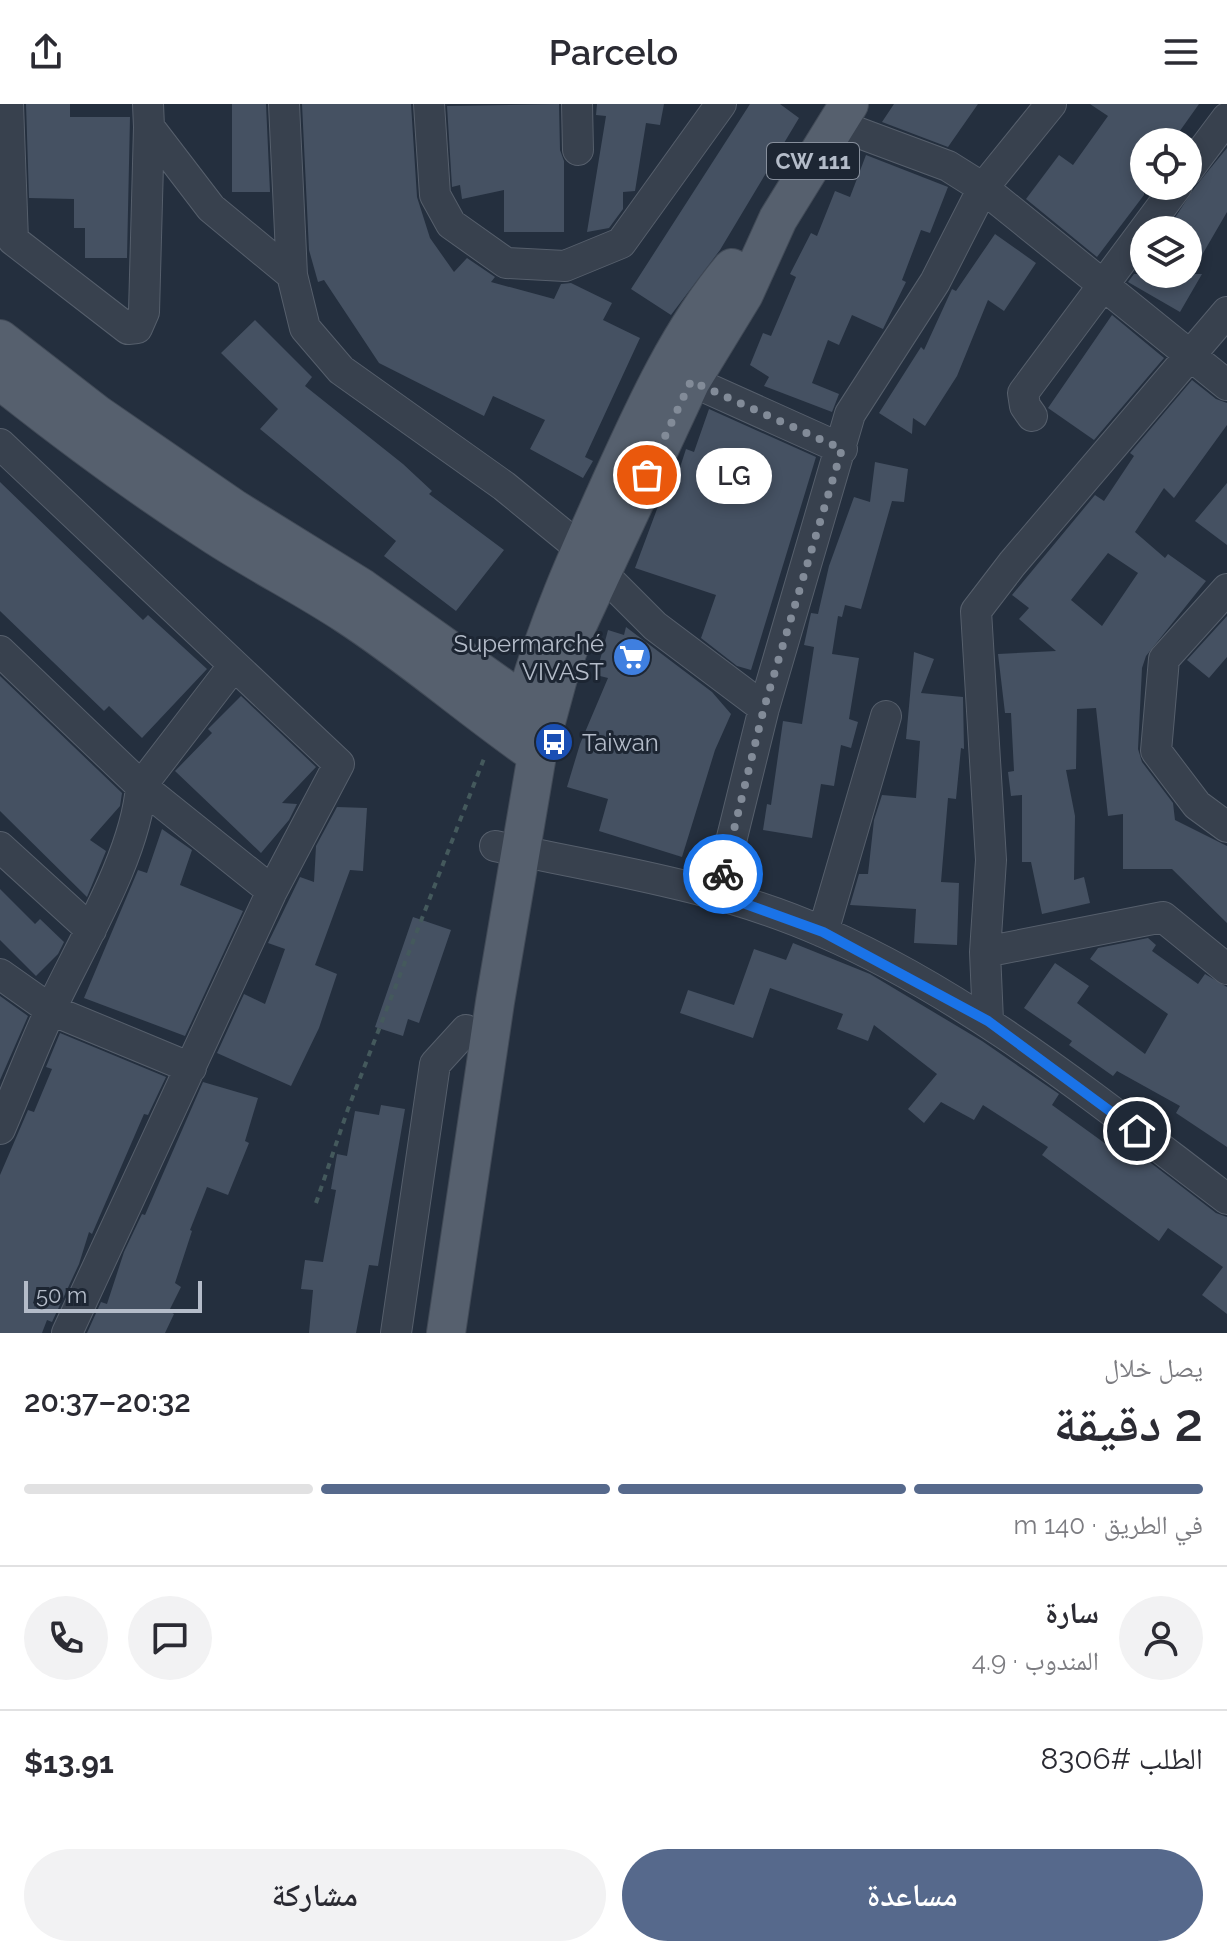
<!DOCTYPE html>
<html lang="ar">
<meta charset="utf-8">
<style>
body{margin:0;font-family:Raleway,"Noto Naskh Arabic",sans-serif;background:#f2f2f3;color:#2b2b33;direction:rtl;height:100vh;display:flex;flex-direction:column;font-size:30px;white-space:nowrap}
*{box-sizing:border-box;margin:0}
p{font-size:26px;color:#7c7c81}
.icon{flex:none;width:44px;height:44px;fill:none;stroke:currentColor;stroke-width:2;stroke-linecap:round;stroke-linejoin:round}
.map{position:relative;height:1229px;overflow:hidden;direction:ltr}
.details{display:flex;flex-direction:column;background:#fff;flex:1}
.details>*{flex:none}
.tools{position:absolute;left:1130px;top:24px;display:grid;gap:16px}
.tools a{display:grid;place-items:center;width:72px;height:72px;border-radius:50%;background:#fff;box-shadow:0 4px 12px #0003;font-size:40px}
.scale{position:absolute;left:24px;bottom:20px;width:178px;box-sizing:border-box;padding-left:8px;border:4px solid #b4bcc9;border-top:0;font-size:22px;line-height:28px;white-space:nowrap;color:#b4bcc9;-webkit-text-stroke:6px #1d2633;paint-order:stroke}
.pin{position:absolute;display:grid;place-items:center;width:68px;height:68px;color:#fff;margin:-34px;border:4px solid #fff;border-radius:50%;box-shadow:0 2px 8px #0007}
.courier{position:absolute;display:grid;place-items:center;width:80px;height:80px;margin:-40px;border:6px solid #1a73e8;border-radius:50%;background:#fff;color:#222;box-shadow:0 2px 10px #0007}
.bubble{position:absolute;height:56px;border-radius:28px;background:#fff;box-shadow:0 4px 12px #0003;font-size:26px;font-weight:600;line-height:56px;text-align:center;direction:rtl}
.head em{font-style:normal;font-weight:600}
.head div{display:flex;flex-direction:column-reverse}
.head{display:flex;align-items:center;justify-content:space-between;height:136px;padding:0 24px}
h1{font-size:52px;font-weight:600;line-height:60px}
.bar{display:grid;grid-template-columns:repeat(4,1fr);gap:12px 8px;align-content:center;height:96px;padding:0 24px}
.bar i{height:10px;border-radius:6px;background:#e1e1e2}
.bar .current{background:#56698c}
.bar p{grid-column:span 4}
.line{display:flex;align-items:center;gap:20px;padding:0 24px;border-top:2px solid #e1e1e2}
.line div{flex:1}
.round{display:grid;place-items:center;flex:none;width:84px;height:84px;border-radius:42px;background:#f2f2f3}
.action{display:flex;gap:16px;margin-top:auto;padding:16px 24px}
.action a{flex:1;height:92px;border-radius:48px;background:#56698c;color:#fff;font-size:32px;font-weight:600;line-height:92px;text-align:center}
.action a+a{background:#f2f2f3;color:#2b2b33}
header{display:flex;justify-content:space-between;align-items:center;height:104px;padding:0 24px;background:#fff;font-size:36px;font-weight:600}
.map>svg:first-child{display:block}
.building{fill:#455162;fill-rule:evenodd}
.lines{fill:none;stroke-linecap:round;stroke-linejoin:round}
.minor-casing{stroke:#565f6c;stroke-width:32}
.major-casing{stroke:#414a57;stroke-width:40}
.path{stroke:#44595c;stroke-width:4;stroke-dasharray:6 6;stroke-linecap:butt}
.minor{stroke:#38414e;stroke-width:30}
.major{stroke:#56606e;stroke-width:38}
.done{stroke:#828b98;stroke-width:8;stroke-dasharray:0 14.4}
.route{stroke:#1a73e8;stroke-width:10}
.labels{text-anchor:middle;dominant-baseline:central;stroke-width:6;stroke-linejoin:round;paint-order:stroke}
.shield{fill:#1d2633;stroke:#878f9c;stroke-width:2}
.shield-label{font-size:22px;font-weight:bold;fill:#b4bcc9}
.poi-label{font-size:24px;fill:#b4bcc9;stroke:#1d2633;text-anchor:end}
</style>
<header><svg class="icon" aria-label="menu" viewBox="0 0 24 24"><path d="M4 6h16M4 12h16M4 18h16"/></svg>Parcelo<svg class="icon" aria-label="share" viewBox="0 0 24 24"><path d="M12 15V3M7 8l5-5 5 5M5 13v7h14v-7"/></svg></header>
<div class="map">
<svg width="1227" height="1229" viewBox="0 0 1227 1229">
<rect width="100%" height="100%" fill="#242f3e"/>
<!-- building -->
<path class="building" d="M26 0H70V13H130L127 154H85V124H74V95L29 94Z
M232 0H266L270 88H232Z
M302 0H411L417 93 430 134 454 168 467 154 495 173 491 178 554 195 561 180 571 179 612 199 603 216 640 234 585 353 593 357 583 374 530 345 545 316 493 292 484 312 379 259 324 176 318 178 309 146Z
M559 0 560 46 564 57V128H504V86L462 95 460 81 452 83 447 2Z
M597 0H664L660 21 646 19 635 87 623 88V105L609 124 587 128 606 12 596 11Z
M750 0H780L799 14 720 146 671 211 631 185Z
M894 0H978L948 43 882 18Z
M1090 0H1199L1172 38H1144V91L1097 153 1026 95 1059 51 1073 61 1108 12Z
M1227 44V108L1191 170H1202L1180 208 1128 178 1134 170H1188V126H1167L1195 83Z
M866 51 948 83 930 129 921 126 902 176 906 178 883 225 852 211 839 241 828 236 812 279 839 290 832 308 764 282 769 273 750 261 763 229 771 232 796 173 790 170 811 129 817 132 835 87 850 93Z
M995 130 1036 159 1004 207 988 196 957 272 925 322 913 314 912 330 879 309 921 243 924 246 952 185 956 187Z
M1112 211 1164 254 1094 336 1048 304Z
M255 216 312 273 305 282 403 360 432 387 429 390 504 446 456 507 384 452 396 437 260 325 278 305 221 249Z
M1192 276 1216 295 1227 299V321L1174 394 1164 384 1135 428 1165 454 1168 450 1206 477 1146 552 1142 564 1138 645 1142 658 1173 699 1175 716 1227 742V819L1172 765H1123V710L1108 712 1096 604 1077 605 1076 665 1066 666 1075 712 1074 776 1084 773 1090 799 1042 810 1031 758H1022V691L1011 692 1008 668 1014 667 1011 609H1005L998 550 1056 547 1019 515 1029 504 1012 491 1095 391 1104 397 1134 352 1130 349ZM1108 449 1138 469 1102 522 1071 496Z
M709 305 816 353 751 566 737 562 701 534 716 491 635 464 663 389 671 391 686 345 694 348Z
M875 358 908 365 904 398 892 397 861 505 845 501 842 513 838 512 832 550 859 554 849 615 858 618 851 644 841 641 834 682 821 680 812 734 763 726 767 700 771 701 783 617 802 620 814 543 804 541 811 509 818 510 829 462 854 393 870 398Z
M0 378 143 516 148 511 207 565 142 634 109 602 104 607 0 507Z
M1227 379V441L1195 417Z
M1227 512V553L1209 574 1187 556Z
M626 523 712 588 731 610 715 646 682 753 599 727 608 695 567 683 580 640 608 574 596 571 608 526 624 531Z
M914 548 934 555 921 589 963 593 964 645 961 644 956 695 948 694 941 778 959 779 957 841 914 839 916 805 850 801 859 770H868L874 716 882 691 916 694 920 637 906 635Z
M0 572 122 689 120 702 90 736 106 747 87 793 0 707Z
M241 592 316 663 282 699 297 700 289 716 261 749 175 667 212 629 208 625Z
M337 703 367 704 363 767 350 766 315 861 337 870 319 924 291 982 217 949 244 890 265 900 285 845 268 839 300 773 314 778 316 742Z
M162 725 192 746 180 781 243 807 185 932 84 894 138 766 147 769Z
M0 785 35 820 40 815 64 838 58 850 36 872 0 836Z
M413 813 451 826 419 919 408 915 403 932 375 923Z
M1148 834 1156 841 1152 847 1198 880 1205 870 1227 883V1043L1176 1009 1180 1002 1117 967 1113 972 1069 941 1072 937 1024 904 1055 859 1089 882 1077 899 1145 950 1168 910 1090 855 1098 844Z
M793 839 870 870 982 937 1059 990 1052 1001 1110 1043 1117 1033 1216 1109 1227 1113V1210L1202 1191 1223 1163 1168 1124 1159 1137 1042 1051 1048 1043 983 1001 974 1016 941 998 924 1019 908 1005 937 970 874 921 868 937 837 925 843 910 770 884 753 934 680 909 688 886 734 901 754 845 786 856Z
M0 892 28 912 0 976Z
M60 929 166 973 148 1011 144 1010 92 1130 89 1128 79 1160 52 1218 47 1216 42 1229H0V1071L28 1006 34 1008 52 965 46 963Z
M203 978 258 994 245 1037 249 1039 228 1091 207 1083 190 1126 192 1127 175 1179 181 1183 169 1207 174 1210 165 1229H87L101 1198 107 1200 124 1148 142 1110 145 1111Z
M381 1001 405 1005 378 1162 369 1161 356 1229H309L313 1186 301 1185 305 1156 323 1158 336 1086 331 1085 337 1050 347 1052 355 1007 379 1011Z"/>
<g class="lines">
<!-- minor casing -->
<g class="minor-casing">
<path id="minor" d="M8 0 13 136 128 225 137 224 144 208 149 23
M148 0 149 23 211 104 292 171
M284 0 292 171 305 224 341 266 504 382 581 445
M429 0 435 91 451 120 506 159 565 162 621 139 721 0
M577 0 578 46
M835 20 948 62 983 84 1227 281
M1188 66 1227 14
M691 277 842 345
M1032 312 1025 302 1023 289 1177 82
M0 340 339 660 272 787 67 1229
M602 469 655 522 764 604
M1227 485 1164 555 1156 647 1197 701 1227 723
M0 547 141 682C136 752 80 842 50 907 32 946 17 986 0 1025
M234 561 141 682 272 787
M495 742C605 765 720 782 823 828 972 893 1099 998 1227 1095
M0 743 91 826
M718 790 764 604 850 310 935 178 983 84 1051 0
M823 828 886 612
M985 848 1163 813 1227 865
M0 870 51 906 191 964
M988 917 985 848 991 756 976 507 1012 460 1227 208
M396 1229 435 960 466 926"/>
</g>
<!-- major casing -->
<g class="major-casing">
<path id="major" d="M0 235 98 311 233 404 362 484 510 589 548 605
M0 276C68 330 138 382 211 429 255 458 303 482 347 511 413 554 472 606 537 651
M524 601C546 523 577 453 610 380 644 305 679 227 732 164
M446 1229 495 898 537 651 558 574 576 524 691 277 744 190 778 115 849 0"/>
</g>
<!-- path -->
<path class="path" d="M316 1099 348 1005 485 652"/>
<!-- minor -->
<use href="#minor" class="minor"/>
<!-- major -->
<use href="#major" class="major"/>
</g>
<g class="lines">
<!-- done -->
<path class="done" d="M647 371 691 277 842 345 764 604 723 770"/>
<!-- route -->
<path class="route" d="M723 770 718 790 823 828 988 917 1137 1027"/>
</g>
<!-- icons -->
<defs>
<g id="supermarket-disc" transform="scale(2)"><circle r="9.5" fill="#3f7fe0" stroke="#1d2633"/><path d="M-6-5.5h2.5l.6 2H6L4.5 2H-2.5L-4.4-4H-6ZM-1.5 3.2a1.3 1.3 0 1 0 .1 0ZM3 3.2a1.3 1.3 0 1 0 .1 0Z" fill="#fff"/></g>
<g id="bus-disc" transform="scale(2)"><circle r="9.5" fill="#1a4fb4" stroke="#1d2633"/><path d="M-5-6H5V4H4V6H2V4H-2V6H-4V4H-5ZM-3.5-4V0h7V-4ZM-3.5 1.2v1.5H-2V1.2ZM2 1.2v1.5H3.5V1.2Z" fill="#fff"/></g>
</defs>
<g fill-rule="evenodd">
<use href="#supermarket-disc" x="632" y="553"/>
<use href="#bus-disc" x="554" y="638"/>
</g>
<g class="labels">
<!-- shield labels -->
<rect class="shield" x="767" y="39" width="92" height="36" rx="6"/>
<g class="shield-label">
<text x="813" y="57">CW 111</text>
</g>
<!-- poi labels -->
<g class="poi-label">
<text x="604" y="539">Supermarché<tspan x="604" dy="28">VIVAST</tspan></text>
<text x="582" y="638" text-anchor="start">Taiwan</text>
</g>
</g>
</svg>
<div class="tools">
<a><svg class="icon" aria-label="locate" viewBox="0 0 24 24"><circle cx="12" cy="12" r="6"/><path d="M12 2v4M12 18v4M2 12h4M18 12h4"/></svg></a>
<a><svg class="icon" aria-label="layers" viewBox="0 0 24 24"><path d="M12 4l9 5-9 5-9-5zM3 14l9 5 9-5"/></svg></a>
</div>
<div class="scale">50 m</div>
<div class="pin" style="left:647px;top:371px;background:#ea580c"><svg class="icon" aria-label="bag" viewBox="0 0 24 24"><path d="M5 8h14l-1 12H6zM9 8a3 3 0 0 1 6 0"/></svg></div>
<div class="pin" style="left:1137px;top:1027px;background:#1f2937"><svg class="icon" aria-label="home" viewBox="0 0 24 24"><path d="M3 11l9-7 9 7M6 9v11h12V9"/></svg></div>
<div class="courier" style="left:723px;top:770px"><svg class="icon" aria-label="bike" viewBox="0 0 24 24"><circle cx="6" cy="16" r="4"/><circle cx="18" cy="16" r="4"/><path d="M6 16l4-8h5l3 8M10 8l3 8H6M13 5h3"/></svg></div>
<div class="bubble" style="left:696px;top:344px;width:76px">LG</div>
</div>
<section class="details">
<div class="head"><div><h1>2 دقيقة</h1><p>يصل خلال</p></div><em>20:32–20:37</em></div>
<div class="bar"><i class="current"></i><i class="current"></i><i class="current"></i><i></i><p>في الطريق · 140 m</p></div>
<div class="line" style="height:144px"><a class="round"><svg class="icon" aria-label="person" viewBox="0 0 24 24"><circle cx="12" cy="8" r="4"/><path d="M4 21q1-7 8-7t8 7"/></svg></a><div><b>سارة</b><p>المندوب · 4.9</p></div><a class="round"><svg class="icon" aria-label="chat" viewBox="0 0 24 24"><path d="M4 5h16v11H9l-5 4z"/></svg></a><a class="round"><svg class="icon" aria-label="phone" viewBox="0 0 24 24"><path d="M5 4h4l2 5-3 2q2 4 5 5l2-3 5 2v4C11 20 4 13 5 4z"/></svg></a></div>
<div class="line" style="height:104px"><div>الطلب #8306</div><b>$13.91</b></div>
<div class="action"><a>مساعدة</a><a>مشاركة</a></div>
</section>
